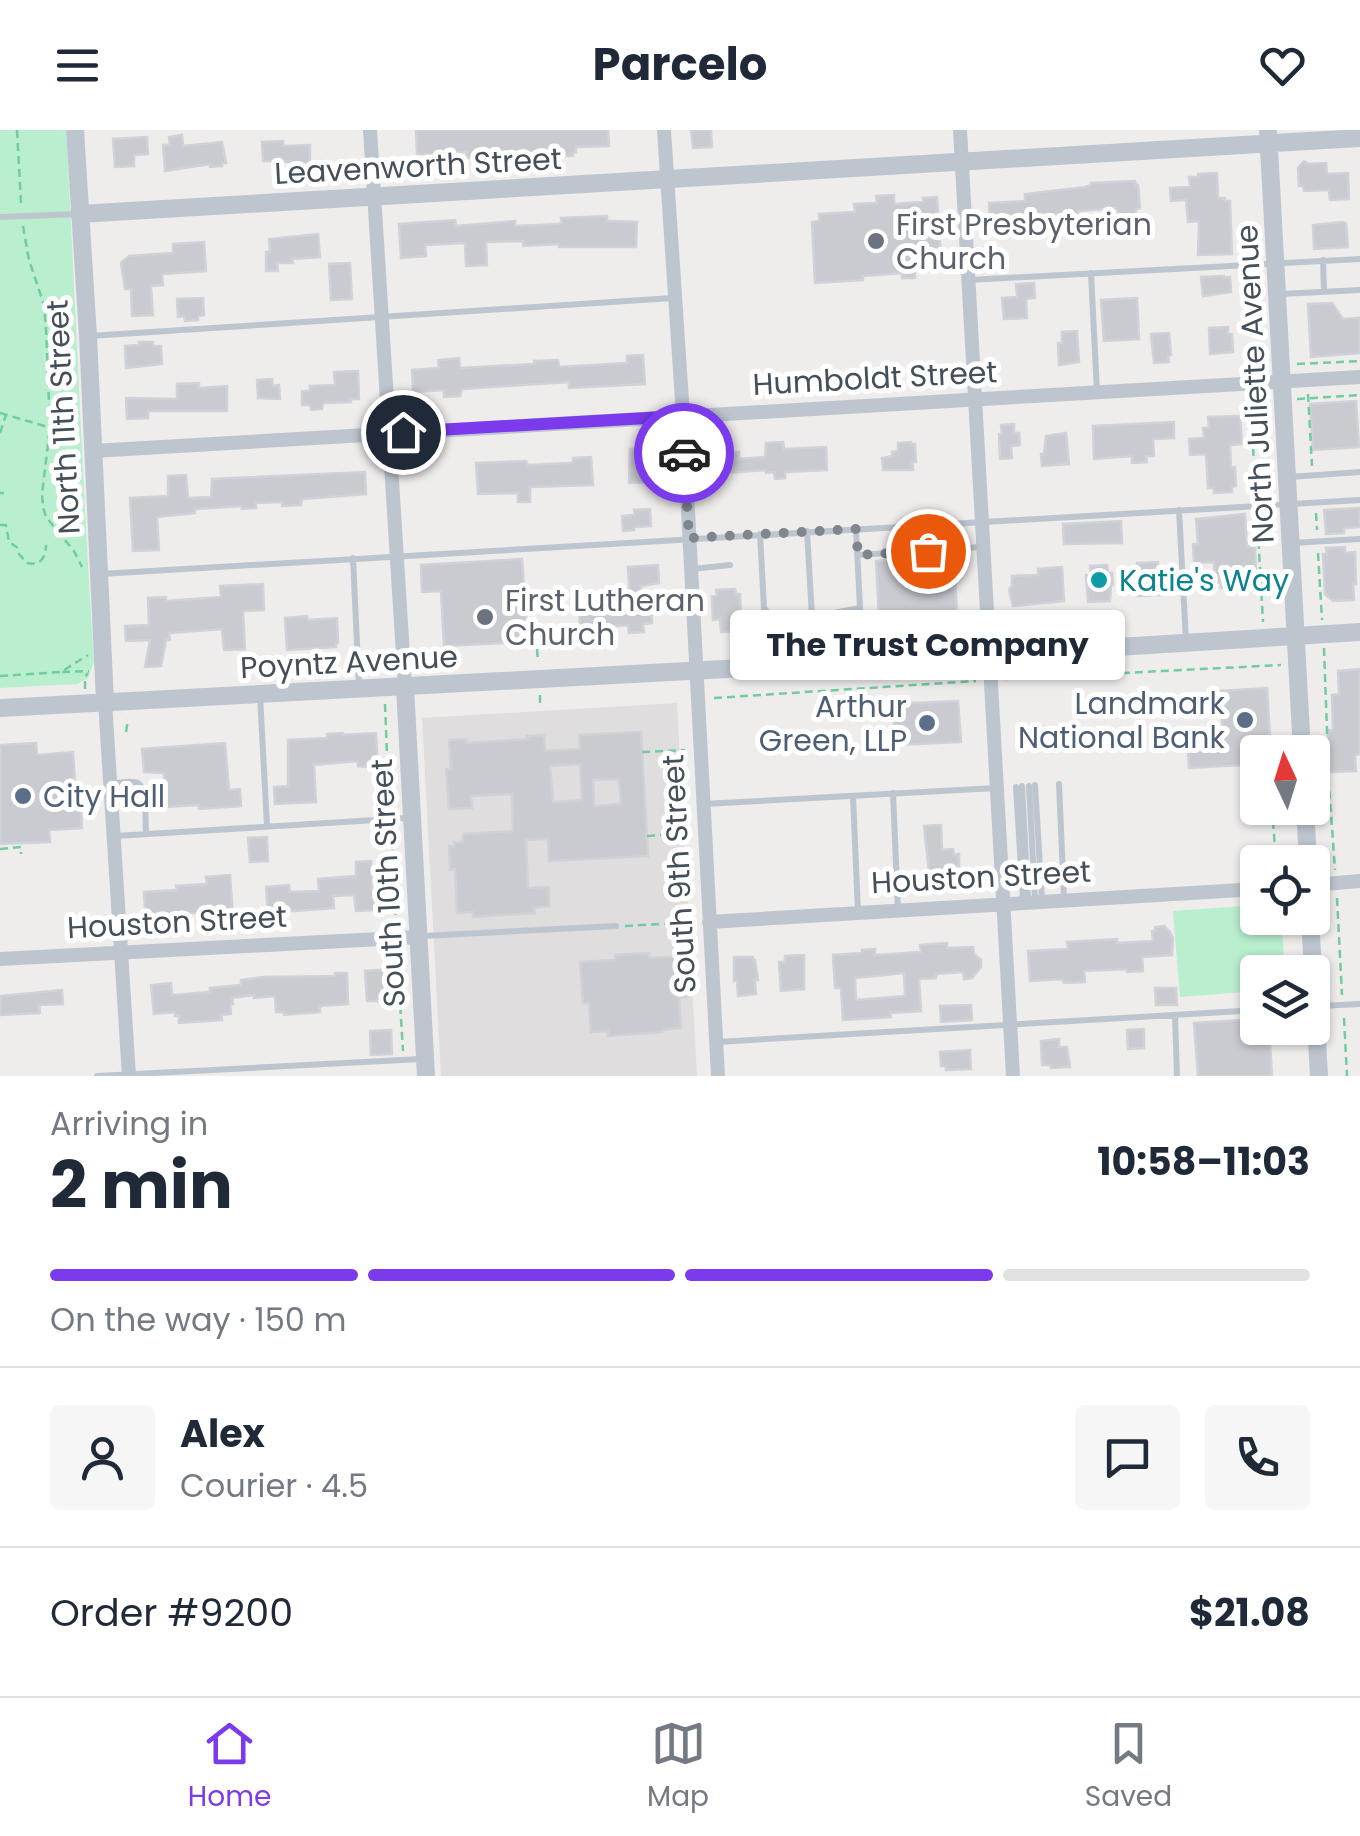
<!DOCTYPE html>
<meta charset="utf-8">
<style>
body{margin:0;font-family:Poppins,sans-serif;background:#f6f6f7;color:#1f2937;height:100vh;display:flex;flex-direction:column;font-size:38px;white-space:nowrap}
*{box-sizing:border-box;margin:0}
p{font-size:32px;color:#747a83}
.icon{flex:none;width:55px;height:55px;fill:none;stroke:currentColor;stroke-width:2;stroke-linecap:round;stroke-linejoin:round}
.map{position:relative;height:946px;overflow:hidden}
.details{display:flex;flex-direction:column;background:#fff;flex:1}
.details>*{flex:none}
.needle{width:65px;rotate:356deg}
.fabs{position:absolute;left:1240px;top:605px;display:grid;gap:20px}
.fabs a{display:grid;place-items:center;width:90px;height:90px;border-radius:10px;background:#fff;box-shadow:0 2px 8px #0004;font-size:50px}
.pin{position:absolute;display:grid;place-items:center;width:85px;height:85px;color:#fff;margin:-42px;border:5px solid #fff;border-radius:50%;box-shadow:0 2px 10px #0007}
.courier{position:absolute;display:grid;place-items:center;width:100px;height:100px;margin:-50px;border:8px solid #7c3aed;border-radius:50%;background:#fff;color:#222;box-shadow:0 2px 12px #0007}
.bubble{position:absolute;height:70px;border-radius:10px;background:#fff;box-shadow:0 2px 8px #0004;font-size:32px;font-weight:700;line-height:70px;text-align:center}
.overview em{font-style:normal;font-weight:700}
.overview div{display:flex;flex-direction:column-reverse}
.overview{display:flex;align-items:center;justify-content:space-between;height:170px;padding:0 50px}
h1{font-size:65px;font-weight:700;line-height:75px}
.bar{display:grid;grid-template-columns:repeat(4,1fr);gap:15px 10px;align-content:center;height:120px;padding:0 50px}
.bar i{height:12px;border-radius:8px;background:#e0e1e3}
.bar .on{background:#7c3aed}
.bar p{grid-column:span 4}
.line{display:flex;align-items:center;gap:25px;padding:0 50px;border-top:2px solid #e0e1e3}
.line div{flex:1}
.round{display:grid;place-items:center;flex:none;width:105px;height:105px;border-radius:10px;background:#f6f6f7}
header{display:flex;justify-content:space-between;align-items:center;height:130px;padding:0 50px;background:#fff;font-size:45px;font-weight:700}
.dock{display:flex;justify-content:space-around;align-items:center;height:140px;border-top:2px solid #e0e1e3;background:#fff;font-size:28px;color:#747a83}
.dock a{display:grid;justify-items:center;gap:5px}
.dock .on{color:#7c3aed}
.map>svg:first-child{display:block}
.education{fill:#e0ddde}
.green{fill:#b9eece}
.building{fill:#c9cbd1;stroke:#d0d2d8;stroke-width:2.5;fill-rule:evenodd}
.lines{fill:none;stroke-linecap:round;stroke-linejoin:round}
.path{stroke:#71cca0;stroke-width:2.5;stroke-dasharray:8 5;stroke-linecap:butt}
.service{stroke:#bdc6cf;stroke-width:6}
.minor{stroke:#bdc6cf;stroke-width:14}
.tertiary{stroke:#bdc6cf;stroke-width:18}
.done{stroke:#80868c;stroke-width:10;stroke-dasharray:0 18}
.route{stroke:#7c3aed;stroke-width:12}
.worship-dot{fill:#6b7280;stroke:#fff;stroke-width:4}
.culture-dot{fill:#0f9aa8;stroke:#fff;stroke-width:4}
.service-dot{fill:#5c6f8a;stroke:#fff;stroke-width:4}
.labels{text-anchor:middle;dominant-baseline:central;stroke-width:10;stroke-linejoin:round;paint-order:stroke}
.street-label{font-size:30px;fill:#454f59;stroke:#fff}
.worship-label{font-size:30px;fill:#5b616d;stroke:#fff;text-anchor:start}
.culture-label{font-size:30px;fill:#0d838f;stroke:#fff;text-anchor:start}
.service-label{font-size:30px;fill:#4e5e75;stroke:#fff;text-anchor:end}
</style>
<header><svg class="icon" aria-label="menu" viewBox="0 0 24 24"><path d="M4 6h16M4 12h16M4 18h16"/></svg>Parcelo<svg class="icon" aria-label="heart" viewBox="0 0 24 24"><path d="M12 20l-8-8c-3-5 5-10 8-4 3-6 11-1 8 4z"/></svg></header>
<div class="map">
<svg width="1360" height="946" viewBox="0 0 1360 946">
<rect width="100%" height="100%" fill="#efecec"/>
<!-- education -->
<path class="education" d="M677 573 697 946H441L422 588Z"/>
<!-- green -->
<path class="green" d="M0 0H66C76 177 82 355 94 532L88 548 77 554 0 558Z
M1257 775 1258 788H1281L1285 842H1258L1257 861 1180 867 1173 781Z"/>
<!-- building -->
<path class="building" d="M416 0H608L609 16 576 17V22L573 23V26L523 25 467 28V22L441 24 442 30 425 31V24H417Z
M691 0H711L712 17 693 18Z
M182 5 183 16 222 12 226 33H222V36L210 37V34L165 41 163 15H170L169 7Z
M147 7 148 24 134 25V36L115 37 113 9Z
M283 11V16L310 15V33L293 34 292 32 263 31 262 12Z
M1304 31 1308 34 1326 33 1327 44 1348 43 1349 69 1330 70 1329 60 1304 61 1303 55 1299 56 1298 38Z
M1217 43 1218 68H1225V71H1230L1232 124 1198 125 1199 91 1188 92 1186 70 1171 71 1170 58 1190 57 1189 47H1198V44Z
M1135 51 1136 55H1138L1140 78 1136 79 1135 90 1120 91 1117 78 1079 81 1077 84 1009 85V107H997L996 101 990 102 989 73 1025 71V64L1086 57 1091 55V53Z
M894 65V74L923 72V68L937 67 941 130 914 132 915 148H902V143L863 146V150L815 153 812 92 819 91V84L855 82 854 74 877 73 876 66Z
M607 86V91H610L637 92 636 117H559V114L523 116V111L486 112 487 135 466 136 465 113 425 115 426 126 401 128 399 94 455 90 456 96 515 91V96L558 94 562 93 561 88Z
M1342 92 1346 93 1348 117 1314 119 1313 95Z
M318 104 320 127 292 129 293 133H277L278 141H266V122H270L269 109Z
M204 112 206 141 162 144 163 155 151 156 153 185 132 186 131 159H125L121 133 129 126 173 123V114Z
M350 133 352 169 331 170 329 134Z
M1224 146V148L1230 147 1231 162 1203 166 1201 147Z
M1034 153 1035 168 1026 169 1027 188 1004 189 1002 168 1017 167 1016 154Z
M203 168 204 185 198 186V190L185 191 184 186 178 187 177 169Z
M1137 168 1139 209 1104 211 1101 170Z
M1332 173 1343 189 1360 188V223L1311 227 1308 174Z
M1228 197V204H1232L1233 222 1210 224 1209 198Z
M1077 201 1079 232 1059 235 1058 213H1062V202Z
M1169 203 1171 225 1168 226 1169 232 1154 233 1151 204Z
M139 212H153V216H161L162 234 126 238 125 216 139 215Z
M643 225 645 254 569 258V252L462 259 460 266 444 267V260L413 262 412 240 439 238 438 230 459 228 460 238 535 234 534 231 558 230 559 237 627 233V226Z
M358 241 359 269H350L351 272 323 273 322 279 311 280 310 275H302V261H310V256L335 255 334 242Z
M272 249 273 256 279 255 280 269 258 268 257 250Z
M199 253V258L227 256V281H148V288L127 289 126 268 177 269V254Z
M1356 271 1359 317 1313 320 1310 274Z
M1240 286 1242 314 1230 315 1231 338 1235 337 1236 356 1232 357V362L1214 363V358H1208L1206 324 1190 325 1189 309 1204 308 1203 298H1209L1208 287Z
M1174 292V308L1153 309 1154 326H1146L1147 332 1132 333V326L1094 329 1093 296Z
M1014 294V303H1019L1020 315 1011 316 1012 328 1000 329 999 304H1002L1001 295Z
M1066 303 1069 334 1042 336 1041 324H1044L1046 306Z
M783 312 784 319 826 317 827 340 785 342V348L775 349 774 342 766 343V340L724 343V340L713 341V329L723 328V323L739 322V329L765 327 766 313Z
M911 312V314H915L916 332H912L913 340H883L882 328 893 326 892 322 898 321V313Z
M648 318 650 352 629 353 630 319Z
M591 327 593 355 530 357V372H518V363L478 364 476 333 526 331 528 335 570 333 573 332V328Z
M365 342 366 364 302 369 301 375 282 376V372L256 373V378L242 379V376L195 379V383L157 387 159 420 133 421 130 368 168 366V346L186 345 188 368 211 367 212 349Z
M1360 378V397L1344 398V403L1326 404 1324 380Z
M650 379 651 396 634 397V400L623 401 622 386 635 385 634 380Z
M1245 384 1247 416H1255L1256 448 1249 449V457L1221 458V452L1215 453 1214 432 1194 433 1193 414H1198L1196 389Z
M1121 391 1122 413 1064 414 1063 394Z
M1345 417V423L1355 422 1356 454H1353L1354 470 1333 471 1325 464 1323 424H1327L1326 418Z
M522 429 528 512 444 516 441 461 422 462 421 435Z
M893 430V436L954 433 957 483 879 487 876 431Z
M1158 432 1159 465 1138 466 1137 433Z
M658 435 659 453 641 456 643 477H651L652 493 643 494 644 502 629 503 628 495 600 497 601 500 584 502 583 497 580 498 579 475 600 474 601 480 627 478V474L630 473 628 437Z
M1107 435 1108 443H1112L1113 455H1111L1110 471 1088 472 1086 445H1091L1090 436Z
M1062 437 1064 471 1013 476 1009 460 1012 455V446L1038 445V439Z
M263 454 264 480 243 481 245 519 224 520 222 499 169 503 170 510H166L161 536 145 537 150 510 126 511 125 496 149 495 148 468 166 467V471L221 467 220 456Z
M735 459 736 464H740L741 488H737L738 501 721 502 720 489 713 490 712 466 717 465 716 460Z
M307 486 308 490 337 488 338 513H336V517L287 520 285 488Z
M1360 539V624L1355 625 1356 641 1330 642 1328 600H1333L1332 565 1339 564 1338 541Z
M1267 558 1271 622H1258V634L1189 638 1188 620 1224 618 1220 561Z
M958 571 961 612 895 615 893 574Z
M641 602 648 726 549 731 548 709 526 710 528 758 549 757V776L534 778 535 783 473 787V782L457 783 455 739 450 740 449 716H454V712H463V704L513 701 512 664 471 666 472 678 449 679 446 639H451L449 610 467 609V613L528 609 527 606 544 605 545 621 580 619 579 605ZM580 634 582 670 553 672 550 636ZM619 649 621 674 594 676 593 650Z
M343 603V605L376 603 378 638 358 636V631L314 635 316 672 275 674 274 657 288 656V610L327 608V604Z
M36 613 37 625 73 622 75 653H79L82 698 49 700 50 712 0 714V615Z
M225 613 229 660 240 659 241 676 199 679V675L166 677 164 643 144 642 142 619Z
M941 695 942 720 953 719 954 725 959 724V736L954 737 955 740 929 742 924 696Z
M267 707 268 731 250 732 248 708Z
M371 731 372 759H379L380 774 374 780 356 781 354 765 333 766 334 778 268 783 266 757 289 755 290 762 319 761 318 749 356 746V732Z
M230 745 233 786 210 788 209 782 165 785V795L146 797 144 762 177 760 176 756 207 754 206 747Z
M1164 796 1170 802 1173 808 1172 825 1142 827 1143 841 1127 842V839L1084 841 1085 852 1064 853 1062 849 1030 851 1028 821 1068 819 1067 812 1117 809V813L1153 811 1152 801H1155V797Z
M947 813V818L973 817 974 824 981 830V837L972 848 964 849 963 842 936 844V848L919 849 921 881 890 883 891 887 843 890 841 858H835L833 825 862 823V820L875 819V825L921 822 920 815ZM904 843 905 866 856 870 855 848Z
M649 823V828L685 826 687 867 679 868 681 898 662 900V902L608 906V901L591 902 589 873H583L580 832 615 830V825Z
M804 825V859L781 861 779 832H785V826Z
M734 827H753V830H755L758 850H755L756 864 738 866 737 850 734 851Z
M389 839V855L395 858 385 865V871H367L365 841Z
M335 843H347L348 874 320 876V882L284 885V882H276L275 866 254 868V865L232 868 233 874H230L231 884 221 885 222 890 179 893V886H175V882L154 884 151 855 171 853 172 865 210 862V858L241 855V850L264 847 335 846Z
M1155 858H1176L1177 875H1156Z
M62 860 63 874 39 875 40 883 0 885V866Z
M971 875 972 890 941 892 940 876Z
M1258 889V898H1269L1272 946H1198L1194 893Z
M1144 899V918L1128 919 1127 900Z
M391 900 392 924 371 925 370 901Z
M1059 909V917H1067L1070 937 1051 938V935H1042L1041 911Z
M970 920 971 939 946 940V936H941L940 922Z"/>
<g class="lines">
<!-- path -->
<path class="path" d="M17 0 21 73
M23 96 29 130 44 175 46 199 50 297 42 364 43 377 46 387 74 421 82 437
M1297 234 1360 231
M1308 264 1312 336
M1250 266 1256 367
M1297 269 1360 265
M0 283 75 305
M0 303 6 285
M0 363H4
M1316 383 1317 400
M1257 385 1263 492
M0 395H6L9 412 18 418 19 424 27 433C41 436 46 427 46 415
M1318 423 1322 490
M1324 518 1329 656 1335 740
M537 519 538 532
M382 528 383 541
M62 542 89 541
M0 546 61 542 88 525
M1005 549 1281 535
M85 559V547L88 543
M540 565V577
M714 568 976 551
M385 574 389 676
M126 602 128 589
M642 622 685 620
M1272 678 1276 732
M391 699 396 796
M647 706 690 703
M0 719 21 717V724
M1337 768 1342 865
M625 796 697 792
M397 824 403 921
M1344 888 1347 946"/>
<!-- service -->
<path class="service" d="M0 87 78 84
M1323 130 1324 162
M1091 143 1097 262
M969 150 1360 129
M1281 164 1360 160
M89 206 673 168
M1289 347 1360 342
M1179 380 1186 511
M856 399 860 478
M807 401 812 487
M760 404 764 478 773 489 775 534
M1292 413 1360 409
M858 425 981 417
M353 428 359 556
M692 439 730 435
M100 444 1360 370
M652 470 691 466
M773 489 812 487 860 478 861 529
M260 565 267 696
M113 653C119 653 133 650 138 653 147 658 145 693 146 703
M1059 654 1064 768
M1035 655 1042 769
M1022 656 1028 770
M1029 656 1035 769
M1016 657 1023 770
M893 663 898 780
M853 666 858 782
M704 674 996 658
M116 706 408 688
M422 806 616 796
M1319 876 1360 874
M1175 885 1177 946
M717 912 1258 880
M97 946 421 929"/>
<!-- minor -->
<path class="minor" d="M370 0 405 557
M664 0 683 286 718 946
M960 0 1013 946
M93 321 1360 247
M105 572 129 946
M1312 755 1360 751
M709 792 1258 759
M0 829 418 807"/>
<!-- tertiary -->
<path class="tertiary" d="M75 0 88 206 105 572
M1268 0 1302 622
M79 84 1360 8
M405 557 426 946
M0 578 1003 524 1360 502
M1305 678 1308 732
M1310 788 1319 946"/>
</g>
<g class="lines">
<!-- done -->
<path class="done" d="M684 323 689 408 856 399 858 425 928 421"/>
<!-- route -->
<path class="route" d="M403 302 682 286 684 323"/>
</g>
<!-- markers -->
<g class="worship-dot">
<circle cx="876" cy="111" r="10"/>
<circle cx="485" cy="487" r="10"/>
</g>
<circle class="culture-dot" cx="1099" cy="450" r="10"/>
<g class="service-dot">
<circle cx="1245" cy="590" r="10"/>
<circle cx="927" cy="593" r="10"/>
<circle cx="23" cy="666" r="10"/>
</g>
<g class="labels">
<!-- street labels -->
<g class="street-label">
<text transform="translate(418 36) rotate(-3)">Leavenworth Street</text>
<text transform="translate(875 248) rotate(-3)">Humboldt Street</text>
<text transform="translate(1255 254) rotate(-93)">North Juliette Avenue</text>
<text transform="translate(63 287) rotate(-93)">North 11th Street</text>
<text transform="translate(349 532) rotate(-3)">Poyntz Avenue</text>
<text transform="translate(679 744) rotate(-93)">South 9th Street</text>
<text transform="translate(981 747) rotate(-3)">Houston Street</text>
<text transform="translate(388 753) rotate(-93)">South 10th Street</text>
<text transform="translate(177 792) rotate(-3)">Houston Street</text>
</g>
<!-- worship labels -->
<g class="worship-label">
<text x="896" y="94">First Presbyterian<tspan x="896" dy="34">Church</tspan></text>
<text x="505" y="470">First Lutheran<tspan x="505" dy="34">Church</tspan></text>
</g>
<!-- culture labels -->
<g class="culture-label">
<text x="1119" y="450">Katie's Way</text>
</g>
<!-- service labels -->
<g class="service-label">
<text x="1225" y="573">Landmark<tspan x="1225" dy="34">National Bank</tspan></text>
<text x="907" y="576">Arthur<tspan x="907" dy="34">Green, LLP</tspan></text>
<text x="43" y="666" text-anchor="start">City Hall</text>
</g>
</g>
</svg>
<div class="fabs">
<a><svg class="needle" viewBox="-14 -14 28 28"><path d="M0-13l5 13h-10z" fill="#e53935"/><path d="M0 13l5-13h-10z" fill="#747a83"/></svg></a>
<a><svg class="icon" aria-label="locate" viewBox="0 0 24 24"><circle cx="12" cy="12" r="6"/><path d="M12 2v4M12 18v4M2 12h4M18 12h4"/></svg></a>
<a><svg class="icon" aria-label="layers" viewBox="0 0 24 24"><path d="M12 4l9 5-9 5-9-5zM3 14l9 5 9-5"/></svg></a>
</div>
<div class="pin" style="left:928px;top:421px;background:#ea580c"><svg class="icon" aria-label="bag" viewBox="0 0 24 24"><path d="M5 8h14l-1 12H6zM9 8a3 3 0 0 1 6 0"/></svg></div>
<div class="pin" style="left:403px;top:302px;background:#1f2937"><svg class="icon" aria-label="home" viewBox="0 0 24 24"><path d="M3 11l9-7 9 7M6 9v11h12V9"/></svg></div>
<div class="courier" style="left:684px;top:323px"><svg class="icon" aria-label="car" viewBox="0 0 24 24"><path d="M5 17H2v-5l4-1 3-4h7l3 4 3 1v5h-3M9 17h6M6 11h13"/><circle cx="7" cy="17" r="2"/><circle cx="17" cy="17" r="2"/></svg></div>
<div class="bubble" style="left:730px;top:480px;width:395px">The Trust Company</div>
</div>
<section class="details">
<div class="overview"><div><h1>2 min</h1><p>Arriving in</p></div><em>10:58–11:03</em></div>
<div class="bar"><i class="on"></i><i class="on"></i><i class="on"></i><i></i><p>On the way · 150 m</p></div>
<div class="line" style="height:180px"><a class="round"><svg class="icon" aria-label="person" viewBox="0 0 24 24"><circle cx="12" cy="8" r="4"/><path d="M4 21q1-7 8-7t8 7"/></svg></a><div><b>Alex</b><p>Courier · 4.5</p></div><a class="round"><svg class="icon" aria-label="chat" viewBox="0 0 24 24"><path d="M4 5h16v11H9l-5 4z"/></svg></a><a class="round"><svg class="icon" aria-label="phone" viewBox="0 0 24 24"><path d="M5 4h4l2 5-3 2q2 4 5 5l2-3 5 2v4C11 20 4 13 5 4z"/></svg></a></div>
<div class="line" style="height:130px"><div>Order #9200</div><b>$21.08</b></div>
</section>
<nav class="dock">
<a class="on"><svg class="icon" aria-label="home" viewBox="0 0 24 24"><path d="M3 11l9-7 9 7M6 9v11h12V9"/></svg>Home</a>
<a><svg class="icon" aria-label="map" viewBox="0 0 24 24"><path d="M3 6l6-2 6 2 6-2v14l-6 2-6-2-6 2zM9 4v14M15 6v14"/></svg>Map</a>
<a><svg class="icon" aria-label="saved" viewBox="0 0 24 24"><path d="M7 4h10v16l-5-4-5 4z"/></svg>Saved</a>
</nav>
